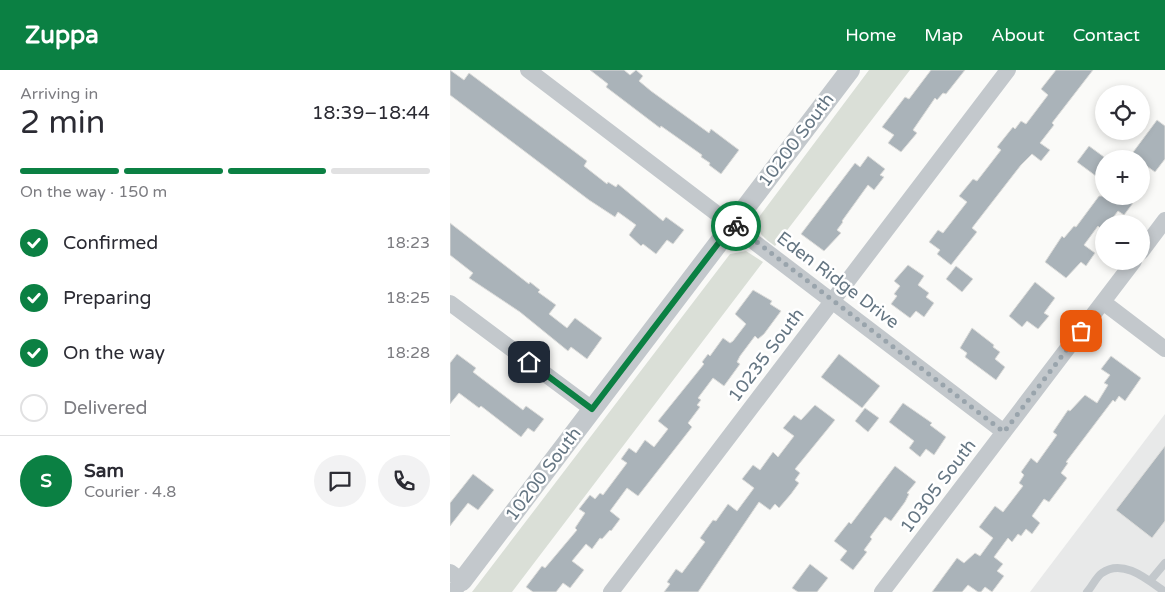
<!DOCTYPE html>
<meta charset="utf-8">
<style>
body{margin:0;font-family:"Varela Round",sans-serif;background:#f2f2f3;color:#2b2b33;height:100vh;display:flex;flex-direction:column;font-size:19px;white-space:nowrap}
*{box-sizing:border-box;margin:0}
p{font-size:16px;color:#7c7c81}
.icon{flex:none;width:28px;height:28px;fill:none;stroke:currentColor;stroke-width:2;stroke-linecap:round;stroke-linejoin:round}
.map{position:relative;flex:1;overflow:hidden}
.sheet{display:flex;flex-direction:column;background:#fff;width:450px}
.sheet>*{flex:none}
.buttons{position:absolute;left:645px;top:15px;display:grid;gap:10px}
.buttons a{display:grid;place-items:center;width:55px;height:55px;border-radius:50%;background:#fff;box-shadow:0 2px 8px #0003;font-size:25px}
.pin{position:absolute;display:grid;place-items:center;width:42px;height:42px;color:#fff;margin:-21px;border-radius:10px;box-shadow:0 2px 8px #0006}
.courier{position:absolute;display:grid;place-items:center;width:50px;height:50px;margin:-25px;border:4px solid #0b8043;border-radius:50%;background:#fff;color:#222;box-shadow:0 1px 6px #0007}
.head em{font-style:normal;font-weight:600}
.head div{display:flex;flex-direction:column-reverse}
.head{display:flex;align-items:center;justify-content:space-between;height:85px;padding:0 20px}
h1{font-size:32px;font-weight:600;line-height:38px}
.bar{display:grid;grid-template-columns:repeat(4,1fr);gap:8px 5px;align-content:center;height:60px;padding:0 20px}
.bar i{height:6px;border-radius:4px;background:#e1e1e2}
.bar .on{background:#0b8043}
.bar p{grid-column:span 4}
.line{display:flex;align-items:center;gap:12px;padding:0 20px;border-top:1px solid #e1e1e2}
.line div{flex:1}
.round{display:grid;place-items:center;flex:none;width:52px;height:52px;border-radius:26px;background:#f2f2f3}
ol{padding:0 20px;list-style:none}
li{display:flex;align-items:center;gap:15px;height:55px}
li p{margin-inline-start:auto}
li .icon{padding:5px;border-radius:50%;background:#0b8043;color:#fff;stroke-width:4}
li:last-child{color:#7c7c81}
li i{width:28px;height:28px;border:2px solid #e1e1e2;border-radius:50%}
header{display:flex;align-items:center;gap:30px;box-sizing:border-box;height:70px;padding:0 25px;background:#0b8043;color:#fff}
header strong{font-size:24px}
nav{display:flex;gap:28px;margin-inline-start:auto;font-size:18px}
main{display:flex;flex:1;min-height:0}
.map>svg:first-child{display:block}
.built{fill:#e8e9e9}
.green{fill:#dadfd7}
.building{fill:#aab3b9;stroke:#dcdcda}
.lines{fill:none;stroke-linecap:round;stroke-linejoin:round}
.service{stroke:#c3c8cc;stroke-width:8}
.minor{stroke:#c3c8cc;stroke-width:16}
.tertiary{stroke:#c3c8cc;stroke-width:20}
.done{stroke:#99a4ac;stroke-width:5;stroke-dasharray:0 9}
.route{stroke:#0b8043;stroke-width:6}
.labels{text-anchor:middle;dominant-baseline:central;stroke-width:5;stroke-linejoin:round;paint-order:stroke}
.street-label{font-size:18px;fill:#657683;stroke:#fff}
</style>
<header>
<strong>Zuppa</strong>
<nav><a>Home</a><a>Map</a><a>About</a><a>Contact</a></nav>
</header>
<main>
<section class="sheet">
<div class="head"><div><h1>2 min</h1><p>Arriving in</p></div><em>18:39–18:44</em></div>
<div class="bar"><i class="on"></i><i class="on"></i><i class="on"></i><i></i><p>On the way · 150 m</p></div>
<ol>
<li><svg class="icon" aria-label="check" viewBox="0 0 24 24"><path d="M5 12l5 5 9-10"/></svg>Confirmed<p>18:23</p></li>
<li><svg class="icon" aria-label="check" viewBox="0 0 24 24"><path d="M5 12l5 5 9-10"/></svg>Preparing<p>18:25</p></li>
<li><svg class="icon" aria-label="check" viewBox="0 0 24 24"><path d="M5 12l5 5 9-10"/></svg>On the way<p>18:28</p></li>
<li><i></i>Delivered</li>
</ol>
<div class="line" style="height:90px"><b class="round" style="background:#0b8043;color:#fff">S</b><div><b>Sam</b><p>Courier · 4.8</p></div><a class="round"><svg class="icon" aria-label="chat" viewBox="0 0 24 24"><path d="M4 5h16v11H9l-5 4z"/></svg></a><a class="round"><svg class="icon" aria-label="phone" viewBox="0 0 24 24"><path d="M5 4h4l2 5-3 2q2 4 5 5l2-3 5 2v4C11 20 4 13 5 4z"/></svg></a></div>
</section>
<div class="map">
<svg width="715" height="522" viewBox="0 0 715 522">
<rect width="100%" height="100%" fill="#fafaf8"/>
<!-- built -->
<path class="built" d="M715 344V522H580Z"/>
<!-- green -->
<path class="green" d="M419 0H460L325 176C314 168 304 162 309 147Z
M296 181 313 192 62 522H22L280 184Z"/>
<!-- building -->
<path class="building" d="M0 0 14 10 19 3 137 91 134 96 157 114 158 112 166 117 168 114 213 151 216 147 234 160 223 174 217 170 206 184 193 174 191 176 179 165 186 155 168 142 165 147 139 130 0 25Z
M140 0H174L180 5 186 0 193 6 189 11 201 21 259 63 261 59 289 80 271 104 259 95 260 93 251 87 252 85 211 56 210 58 156 17 158 14Z
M481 0H515L496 24 493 23 487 30 485 28 463 60 467 63 451 82 438 73 444 65 432 57 455 27 459 29Z
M606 0H643L602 53 604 55 590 73 600 80 591 91 582 84 571 95 522 158 527 162 501 195 487 184 490 180 479 172 488 160 493 163 517 132 509 126 523 109 527 111 551 80 547 77 563 57 565 59 571 51 576 54 598 25 591 19Z
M707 50 715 56V89L705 102 691 92V89H678Z
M639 76 654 87V112L627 92Z
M418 86 435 99 430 105 434 107 424 120 418 115 392 151 393 152 387 160 391 163 374 181 351 164 405 93 410 97Z
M649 126H683L680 130 683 133 674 145 668 141 658 154H654L653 161 648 156 634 175 645 183 636 196 631 192 616 208 595 192 612 166 614 168 624 156 626 157Z
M0 153 79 214 80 212 90 220 88 222 106 235 99 244 117 258 125 248 152 268 137 289 121 277 118 281 70 242 19 208 23 203 0 185Z
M458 195 474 206 468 215 479 223 476 227 484 233 474 247 466 241 460 248 441 234 447 226 444 224 450 216 444 211Z
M506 196 523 209 512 222 496 209Z
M585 212 605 228 594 243 599 246 588 259 577 251 572 257 559 246Z
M303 220 322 231 320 234 331 241 314 264 308 269 305 266 290 286 287 292 290 294 274 316 263 308 248 328 251 330 247 335 250 337 238 353 242 357 188 426 177 418 160 441 170 449 161 461 160 460 152 469 150 468 142 479 136 474 122 491 134 500 120 518 113 513 106 522H83L76 517 92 496 95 498 127 460 125 458 135 443 129 439 140 425 145 429 150 423 153 425 177 393 171 389 179 378 186 383 195 370 204 377 218 359 208 351 254 294 252 292 258 284 260 286 273 268 280 273 283 271 296 254 285 244Z
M522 258 544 275 543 277 550 282 545 289 555 297 546 310 515 287 517 283 510 278Z
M7 284 26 298 23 302 73 340 76 336 94 349 84 362 78 358 71 367 31 336 29 338 9 323 0 334V293Z
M389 284 430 316 412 338 371 307Z
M661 286 691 308 675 331 669 326 665 332 663 330 616 392 618 393 611 403 617 408 599 432 594 429 582 446 590 453 582 464 576 459 571 466 568 464 562 472 558 468 544 487 553 494 547 501 554 506 542 522 535 517 531 522H528L518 515 512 522H482L507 488 514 493 525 483 530 486 543 468 529 457 545 436 553 442 573 416 569 413 574 405 571 402 581 388 587 393 607 365 603 362 618 340 620 341 635 325 647 333 658 315 654 313 660 305 651 299Z
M453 333 482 353 480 355 496 367 484 385 476 379 470 387 459 378 464 371 439 352Z
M365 335 385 350 345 399 350 403 345 410 349 413 341 424 329 438 325 434 320 440 309 432 248 522H214L220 514 217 512 226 499 232 503 255 472 250 468 263 450 266 451 278 434 287 441 304 418 292 409 303 395 310 400 323 382 328 387 344 366 333 358 344 345 351 350Z
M415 338 429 348 418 362 405 351Z
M715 376V451L702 468 666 440Z
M445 396 466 412 457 423 459 424 455 432 441 451 435 447 420 467 422 469 414 480 417 482 403 500 390 490 397 481 384 471 399 452 401 454Z
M23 404 44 420 28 440 18 433 0 456V433Z
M360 494 378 508 367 522H348L342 518Z"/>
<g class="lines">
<!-- service -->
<path class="service" d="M700 511 715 493
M637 522C642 517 646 507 652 503 673 488 698 510 715 522"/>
<!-- minor -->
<path class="minor" d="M78 0 554 362
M691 182 715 150
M653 232 715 279
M0 233 142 339
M0 502 12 511 3 522
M161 522 558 0
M432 522 684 191"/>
<!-- tertiary -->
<path class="tertiary" d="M12 511 400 0"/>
</g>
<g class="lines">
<!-- done -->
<path class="done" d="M286 156 554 362 631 261"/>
<!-- route -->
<path class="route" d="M79 292 142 339 283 154 286 156"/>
</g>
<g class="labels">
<!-- street labels -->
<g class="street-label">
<text transform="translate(346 70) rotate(-53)">10200 South</text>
<text transform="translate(388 210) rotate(37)">Eden Ridge Drive</text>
<text transform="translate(316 285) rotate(-53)">10235 South</text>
<text transform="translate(93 404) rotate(-53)">10200 South</text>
<text transform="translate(488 416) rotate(-53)">10305 South</text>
</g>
</g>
</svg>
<div class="buttons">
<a><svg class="icon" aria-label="locate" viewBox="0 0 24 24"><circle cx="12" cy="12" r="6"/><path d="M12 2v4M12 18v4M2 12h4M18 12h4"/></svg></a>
<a>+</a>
<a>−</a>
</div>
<div class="pin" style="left:631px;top:261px;background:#ea580c"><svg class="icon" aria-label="bag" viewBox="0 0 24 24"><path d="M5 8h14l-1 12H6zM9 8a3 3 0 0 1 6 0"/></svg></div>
<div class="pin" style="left:79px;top:292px;background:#1f2937"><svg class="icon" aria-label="home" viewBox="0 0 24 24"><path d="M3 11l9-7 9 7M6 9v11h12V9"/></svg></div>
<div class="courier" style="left:286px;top:156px"><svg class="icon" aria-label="bike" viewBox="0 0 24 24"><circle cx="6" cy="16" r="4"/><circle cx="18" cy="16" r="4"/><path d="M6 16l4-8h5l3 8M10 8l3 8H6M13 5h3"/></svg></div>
</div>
</main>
